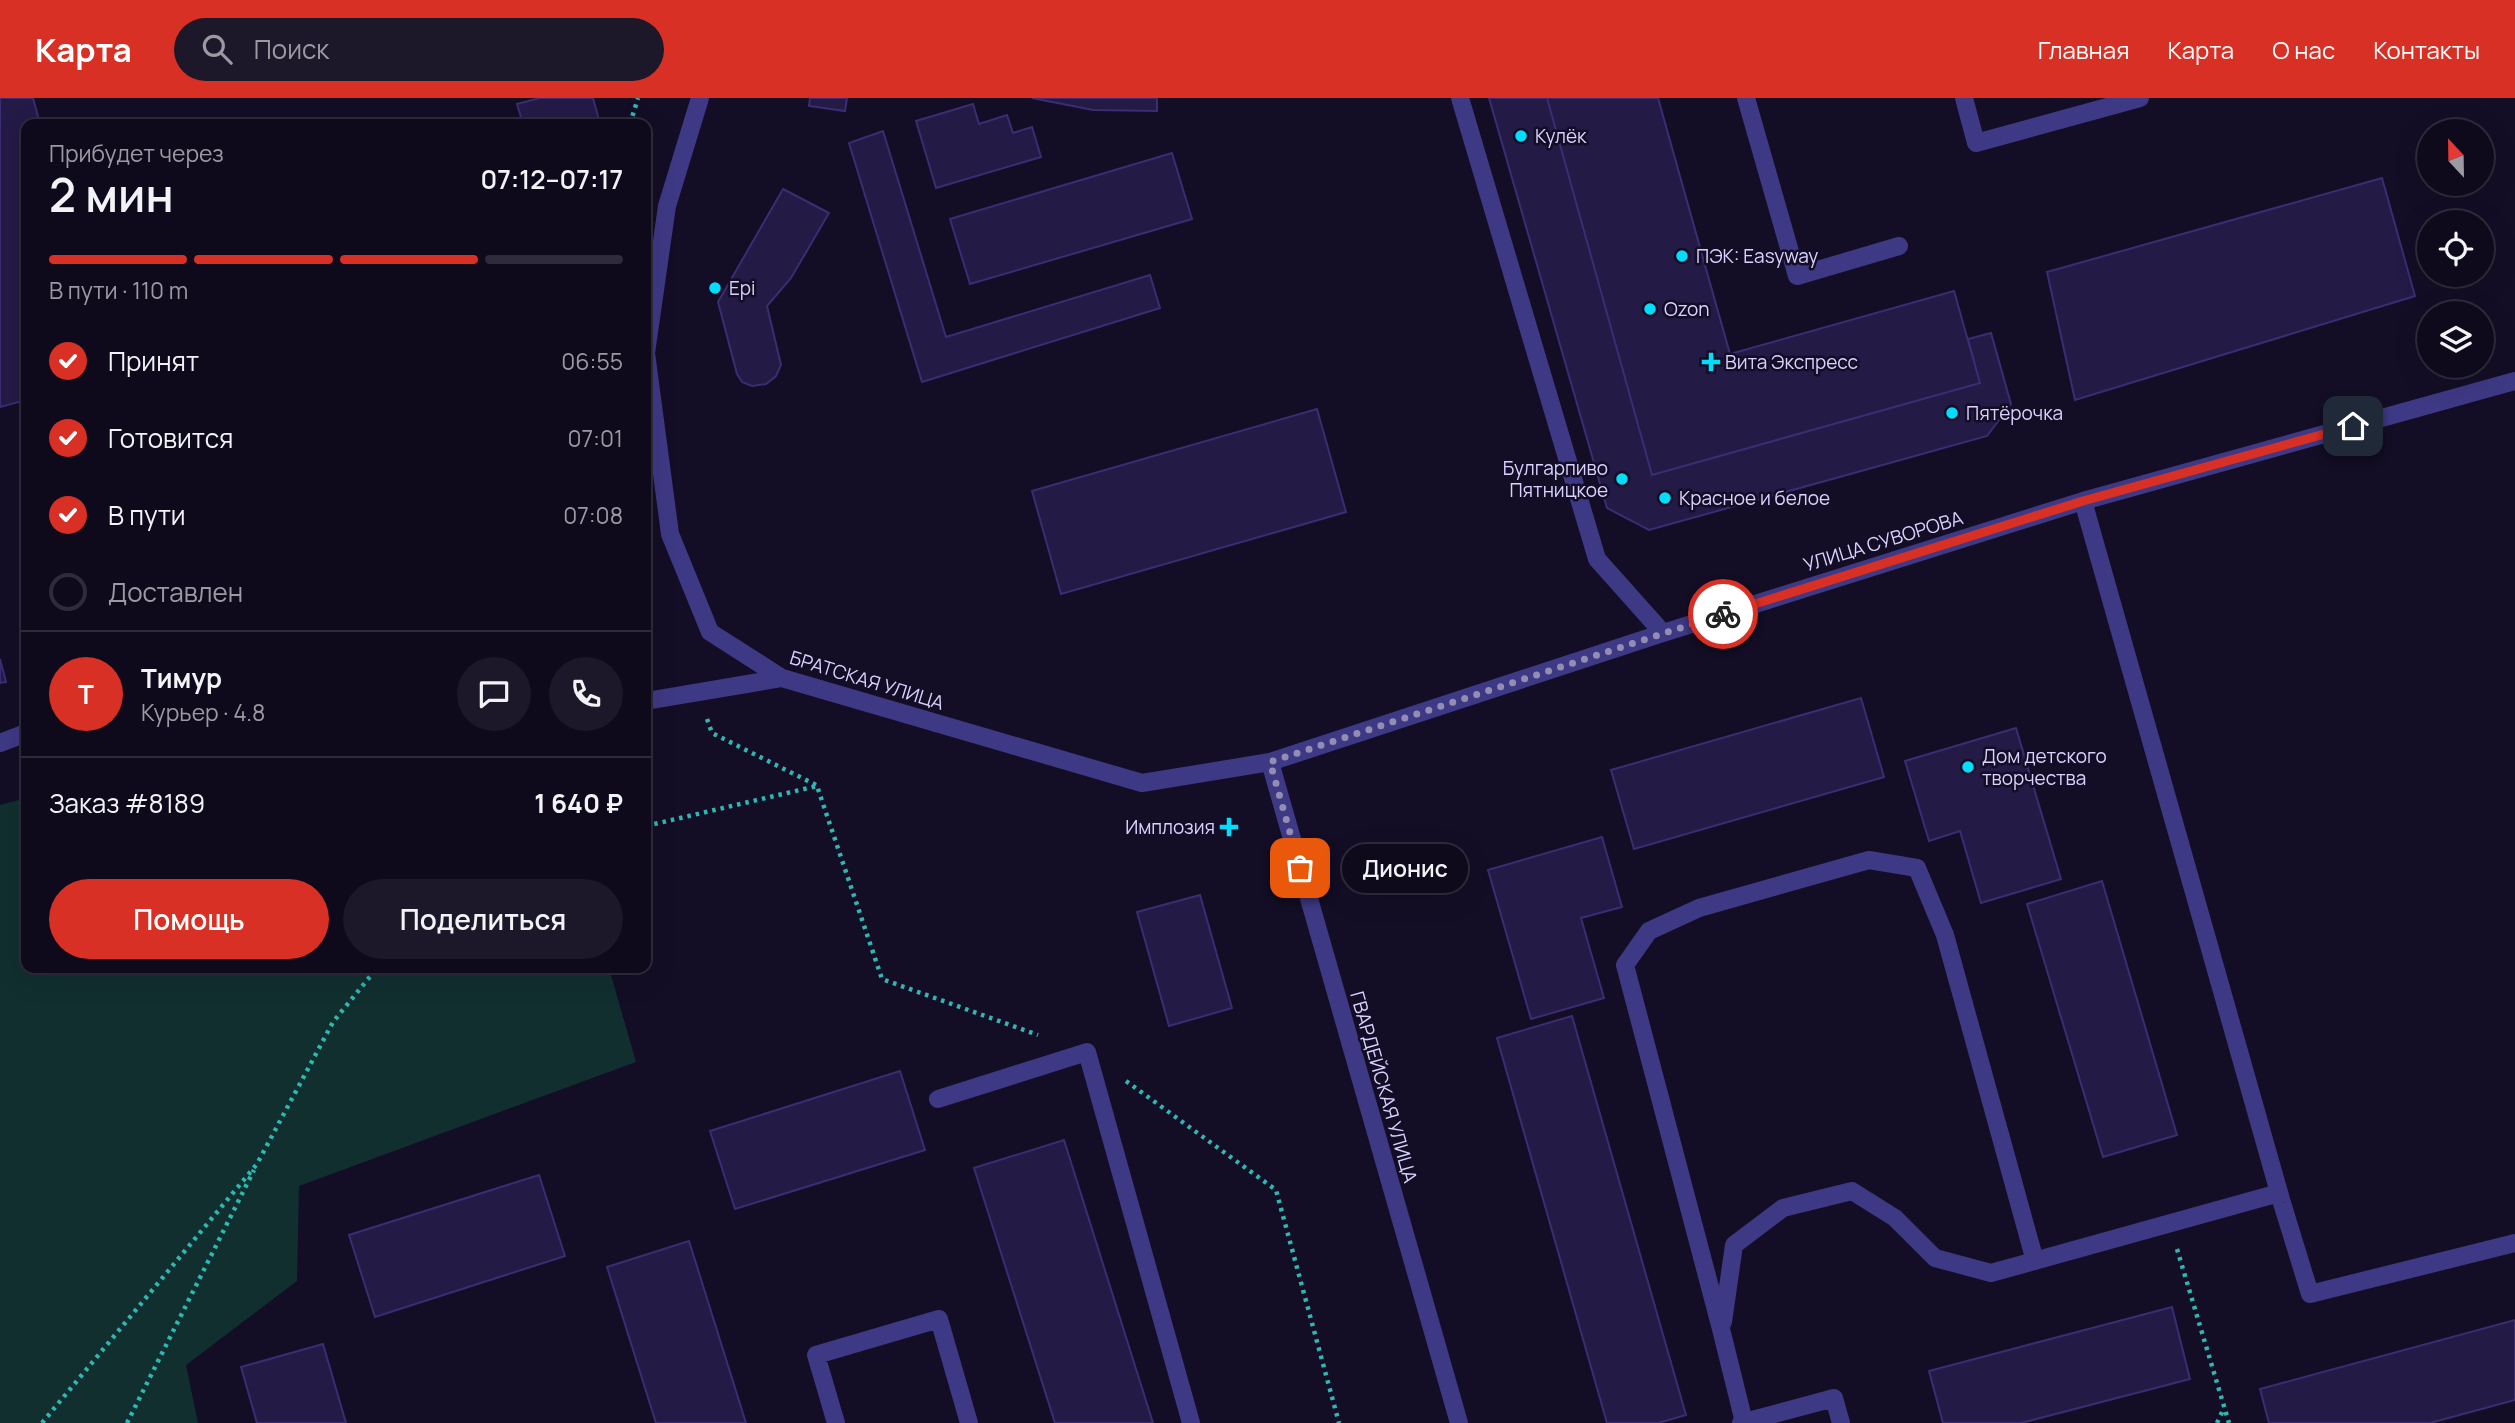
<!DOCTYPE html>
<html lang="ru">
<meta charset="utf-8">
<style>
body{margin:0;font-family:Manrope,sans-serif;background:#1c1829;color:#f1f3f6;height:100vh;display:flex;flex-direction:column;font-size:26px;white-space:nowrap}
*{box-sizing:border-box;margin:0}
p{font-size:23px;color:#9b9aa3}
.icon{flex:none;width:38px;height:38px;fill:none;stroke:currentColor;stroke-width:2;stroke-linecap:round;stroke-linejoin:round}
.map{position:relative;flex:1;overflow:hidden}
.panel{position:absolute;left:21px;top:21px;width:630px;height:854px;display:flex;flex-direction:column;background:#0e0a1c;border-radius:14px;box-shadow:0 7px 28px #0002,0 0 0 2px #2e2b3b}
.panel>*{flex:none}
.needle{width:46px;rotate:338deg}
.fabs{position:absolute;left:2417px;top:21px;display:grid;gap:14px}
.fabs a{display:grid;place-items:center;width:77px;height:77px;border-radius:50%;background:#0e0a1c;box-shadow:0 7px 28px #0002,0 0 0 2px #2e2b3b;font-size:35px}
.pin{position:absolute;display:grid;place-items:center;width:60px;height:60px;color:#fff;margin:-30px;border-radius:14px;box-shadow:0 4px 10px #0006}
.courier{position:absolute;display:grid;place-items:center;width:70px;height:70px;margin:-35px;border:5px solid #d93025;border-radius:50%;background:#fff;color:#222;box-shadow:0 2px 9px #0007}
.bubble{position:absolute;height:49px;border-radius:24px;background:#0e0a1c;box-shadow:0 7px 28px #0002,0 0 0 2px #2e2b3b;font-size:23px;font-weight:600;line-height:49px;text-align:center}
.summary em{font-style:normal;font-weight:600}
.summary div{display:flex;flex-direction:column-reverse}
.summary{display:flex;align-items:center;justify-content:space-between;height:119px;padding:0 28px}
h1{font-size:46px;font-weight:600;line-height:52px}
.bar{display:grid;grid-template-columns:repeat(4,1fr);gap:10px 7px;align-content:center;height:84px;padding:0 28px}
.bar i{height:9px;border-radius:5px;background:#2e2b3b}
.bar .active{background:#d93025}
.bar p{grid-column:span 4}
.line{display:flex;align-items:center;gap:18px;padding:0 28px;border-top:2px solid #2e2b3b}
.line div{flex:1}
.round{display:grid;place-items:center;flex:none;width:74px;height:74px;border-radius:37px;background:#1c1829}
ol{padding:0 28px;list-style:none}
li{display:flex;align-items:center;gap:21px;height:77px}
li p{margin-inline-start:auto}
li .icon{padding:7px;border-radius:50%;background:#d93025;color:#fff;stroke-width:4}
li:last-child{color:#9b9aa3}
li i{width:38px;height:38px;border:4px solid #2e2b3b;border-radius:50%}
.primary-button{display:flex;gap:14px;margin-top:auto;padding:14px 28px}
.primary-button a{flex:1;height:80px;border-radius:42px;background:#d93025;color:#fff;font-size:28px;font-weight:600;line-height:80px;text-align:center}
.primary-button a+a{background:#1c1829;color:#f1f3f6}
header{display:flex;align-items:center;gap:42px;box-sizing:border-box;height:98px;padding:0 35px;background:#d93025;color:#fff}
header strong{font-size:33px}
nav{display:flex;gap:38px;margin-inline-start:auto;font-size:24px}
.search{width:490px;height:63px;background:#1c1829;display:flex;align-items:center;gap:18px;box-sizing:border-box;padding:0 24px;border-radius:38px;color:#9b9aa3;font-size:26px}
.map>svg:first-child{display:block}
.green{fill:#112f2f}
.building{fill:#241a46;stroke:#3c2c72;stroke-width:2}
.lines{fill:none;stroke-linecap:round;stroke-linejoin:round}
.path{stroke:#2eb7b3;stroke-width:4.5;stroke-dasharray:3.5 5;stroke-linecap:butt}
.minor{stroke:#3e3984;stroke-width:18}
.done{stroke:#948db3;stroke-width:7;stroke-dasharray:0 12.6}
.route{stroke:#d93025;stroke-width:9}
.poi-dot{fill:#00ddfd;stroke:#130e25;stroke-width:2.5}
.labels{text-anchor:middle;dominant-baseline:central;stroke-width:5;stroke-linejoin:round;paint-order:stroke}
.poi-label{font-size:19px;fill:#d9d2ff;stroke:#130e25;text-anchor:start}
.street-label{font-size:19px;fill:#d9d2ff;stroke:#130e25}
</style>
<header>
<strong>Карта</strong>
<div class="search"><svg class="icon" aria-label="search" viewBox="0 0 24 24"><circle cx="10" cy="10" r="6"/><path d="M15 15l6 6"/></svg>Поиск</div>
<nav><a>Главная</a><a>Карта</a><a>О нас</a><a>Контакты</a></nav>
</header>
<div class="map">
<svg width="2515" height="1325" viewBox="0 0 2515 1325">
<rect width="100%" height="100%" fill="#130e25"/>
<!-- green -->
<path class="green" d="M26 700V870H609L636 964 299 1088 297 1183 186 1267 198 1325H0V707Z"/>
<!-- building -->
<path class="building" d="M0 0H33L40 26H26V302L0 309Z
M540 0H593L600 26H523L517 6Z
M810 0H847L845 13 809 8Z
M1032 0H1157V13L1093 12Z
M1489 0H1547L1652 377 1980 285 1968 241 1991 235 2011 306 1987 338 1649 432 1607 410Z
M1547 0H1658L1730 256 1954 193 1980 285 1652 377Z
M973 6 979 26 1007 17 1013 35 1032 29 1041 59 936 90 916 23Z
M883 33 946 239 1150 177 1160 210 922 284 849 45Z
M1172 55 1192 121 970 186 950 121Z
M2382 80 2415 198 2075 302 2047 174Z
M783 91 829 115 791 180 767 208 781 267 776 278 766 286 752 288 742 284 737 276 718 204Z
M1317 311 1346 414 1061 496 1032 393Z
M0 561 6 584 0 585Z
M1861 600 1884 679 1634 751 1611 672Z
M2016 630 2061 781 1981 805 1960 733 1929 743 1905 663Z
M1602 739 1622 809 1581 820 1604 900 1531 921 1488 772Z
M2102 783 2177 1037 2103 1059 2027 806Z
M1200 797 1232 910 1169 928 1137 814Z
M1572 918 1686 1317 1658 1325H1607L1497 940Z
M900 973 925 1052 735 1111 710 1033Z
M1064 1042 1153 1325H1055L974 1070Z
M539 1077 565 1158 375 1219 349 1137Z
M689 1143 746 1325H656L607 1169Z
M2172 1209 2190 1281 2021 1325H1943L1929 1273Z
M2515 1222V1302L2430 1325H2269L2260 1291Z
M323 1246 346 1325H257L241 1269Z"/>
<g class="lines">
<!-- path -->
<path class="path" d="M630 26 638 0
M707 621 712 635 816 687
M646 728 817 688 882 881 1038 937
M1126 983 1276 1092 1339 1325
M2177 1151 2229 1325
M42 1325 257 1066 333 924 377 870
M127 1325 254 1072
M2217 1325 2224 1310"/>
<!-- minor -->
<path class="minor" d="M700 0 667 108 646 255 670 436 710 534 782 580 1142 685 1270 664 1663 535 2083 403 2515 283
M1460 0 1597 461 1663 535
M1746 0 1797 178 1899 148
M1964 0 1976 45 2140 0
M2083 403 2282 1105 2310 1196 2515 1145
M646 603 782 580
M0 645 26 635
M1270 664 1459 1325
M938 1001 1087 954 1191 1325
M1723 1224 1734 1147 1783 1110 1852 1093 1895 1120 1935 1160 1991 1175 2279 1095
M1744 1324 1721 1231 1625 867 1649 833 1699 810 1869 762 1917 770 1945 837 2035 1163
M836 1325 816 1257 939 1221 969 1325
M1741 1325 1834 1300 1841 1325"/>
</g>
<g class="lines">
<!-- done -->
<path class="done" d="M1300 770 1270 664 1723 516"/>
<!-- route -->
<path class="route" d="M1723 516 2083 403 2353 328"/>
</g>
<!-- markers -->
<g class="poi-dot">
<circle cx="1521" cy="38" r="7"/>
<circle cx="1682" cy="158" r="7"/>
<circle cx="715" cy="190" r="7"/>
<circle cx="1650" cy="211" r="7"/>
<path d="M1707.5 253.5h7v7h7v7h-7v7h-7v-7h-7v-7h7z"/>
<circle cx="1952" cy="315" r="7"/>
<circle cx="1622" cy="381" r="7"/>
<circle cx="1665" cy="400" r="7"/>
<circle cx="1968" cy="669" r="7"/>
<path d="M1225.5 718.5h7v7h7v7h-7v7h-7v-7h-7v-7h7z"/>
</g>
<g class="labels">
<!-- poi labels -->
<g class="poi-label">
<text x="1535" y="38">Кулёк</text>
<text x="1696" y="158">ПЭК: Easyway</text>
<text x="729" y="190">Epi</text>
<text x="1664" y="211">Ozon</text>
<text x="1725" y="264">Вита Экспресс</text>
<text x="1966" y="315">Пятёрочка</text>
<text x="1608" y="370" text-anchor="end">Булгарпиво<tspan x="1608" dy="22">Пятницкое</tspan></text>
<text x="1679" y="400">Красное и белое</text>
<text x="1982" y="658">Дом детского<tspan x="1982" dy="22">творчества</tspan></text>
<text x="1215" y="729" text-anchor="end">Имплозия</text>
</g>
<!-- street labels -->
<g class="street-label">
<text transform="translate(1883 443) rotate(-17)">УЛИЦА СУВОРОВА</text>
<text transform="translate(867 582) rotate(17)">БРАТСКАЯ УЛИЦА</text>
<text transform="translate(1384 989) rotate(74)">ГВАРДЕЙСКАЯ УЛИЦА</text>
</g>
</g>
</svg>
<div class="fabs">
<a><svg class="needle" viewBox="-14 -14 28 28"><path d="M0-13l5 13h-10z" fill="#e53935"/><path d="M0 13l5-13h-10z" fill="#9b9aa3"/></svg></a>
<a><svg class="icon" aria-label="locate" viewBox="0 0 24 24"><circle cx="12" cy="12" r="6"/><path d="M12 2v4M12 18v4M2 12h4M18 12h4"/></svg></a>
<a><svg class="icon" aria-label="layers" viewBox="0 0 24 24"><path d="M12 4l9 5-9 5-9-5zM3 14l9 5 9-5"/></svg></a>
</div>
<div class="pin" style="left:1300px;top:770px;background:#ea580c"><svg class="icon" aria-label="bag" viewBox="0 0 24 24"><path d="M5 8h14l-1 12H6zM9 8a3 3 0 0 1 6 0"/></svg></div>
<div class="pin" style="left:2353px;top:328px;background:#1f2937"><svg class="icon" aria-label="home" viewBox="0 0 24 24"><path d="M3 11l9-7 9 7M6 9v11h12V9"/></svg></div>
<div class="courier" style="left:1723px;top:516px"><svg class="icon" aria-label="bike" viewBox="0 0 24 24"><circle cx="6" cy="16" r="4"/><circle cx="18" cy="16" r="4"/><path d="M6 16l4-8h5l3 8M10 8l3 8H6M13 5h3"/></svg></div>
<div class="bubble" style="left:1342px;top:746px;width:126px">Дионис</div>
<section class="panel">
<div class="summary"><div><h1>2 мин</h1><p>Прибудет через</p></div><em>07:12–07:17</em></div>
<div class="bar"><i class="active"></i><i class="active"></i><i class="active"></i><i></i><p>В пути · 110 m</p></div>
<ol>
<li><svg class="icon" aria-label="check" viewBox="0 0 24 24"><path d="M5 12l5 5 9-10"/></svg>Принят<p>06:55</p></li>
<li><svg class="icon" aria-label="check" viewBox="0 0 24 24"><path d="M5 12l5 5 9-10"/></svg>Готовится<p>07:01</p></li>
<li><svg class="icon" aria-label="check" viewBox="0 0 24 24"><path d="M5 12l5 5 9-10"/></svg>В пути<p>07:08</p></li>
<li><i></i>Доставлен</li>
</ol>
<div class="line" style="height:126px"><b class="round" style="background:#d93025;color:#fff">Т</b><div><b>Тимур</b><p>Курьер · 4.8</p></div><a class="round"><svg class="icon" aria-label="chat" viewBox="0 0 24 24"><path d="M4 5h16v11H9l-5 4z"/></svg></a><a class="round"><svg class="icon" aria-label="phone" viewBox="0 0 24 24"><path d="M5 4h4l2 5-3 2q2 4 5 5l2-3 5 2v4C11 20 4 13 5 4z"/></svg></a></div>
<div class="line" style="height:91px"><div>Заказ #8189</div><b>1 640 ₽</b></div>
<div class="primary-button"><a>Помощь</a><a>Поделиться</a></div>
</section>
</div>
